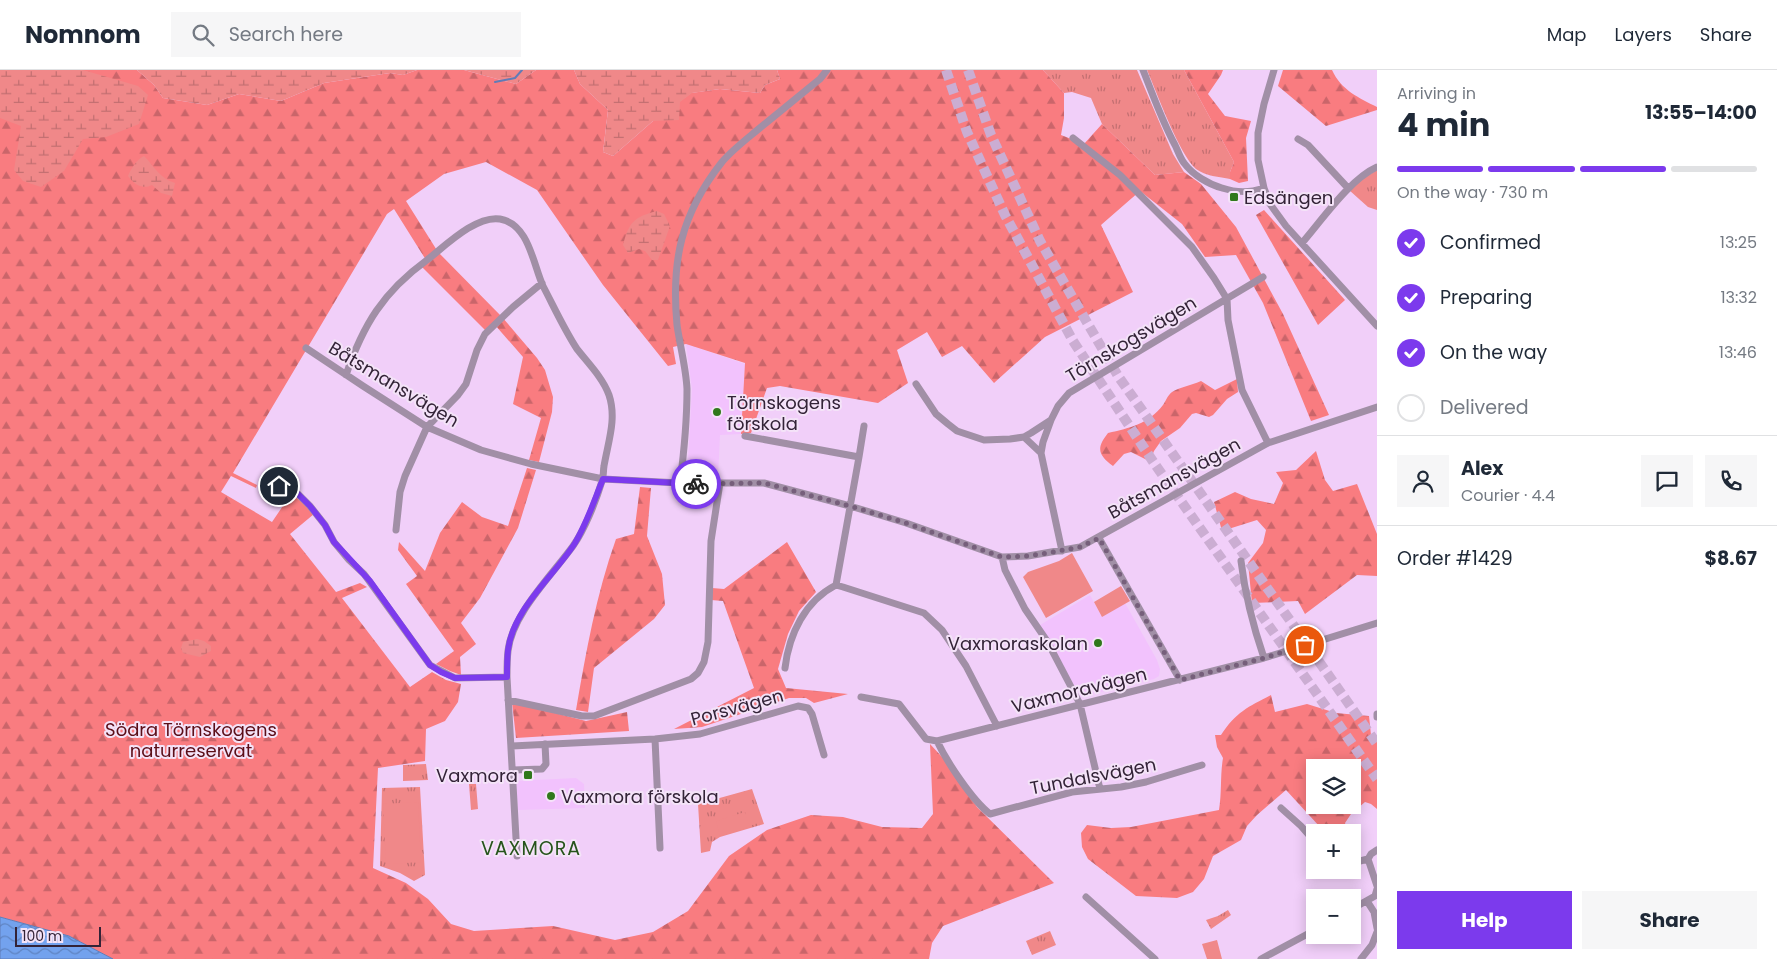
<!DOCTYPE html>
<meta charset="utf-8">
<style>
body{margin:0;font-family:Poppins,sans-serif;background:#f6f6f7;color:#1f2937;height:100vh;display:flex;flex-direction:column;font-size:19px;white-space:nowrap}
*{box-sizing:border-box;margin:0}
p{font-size:16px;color:#747a83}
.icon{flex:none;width:28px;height:28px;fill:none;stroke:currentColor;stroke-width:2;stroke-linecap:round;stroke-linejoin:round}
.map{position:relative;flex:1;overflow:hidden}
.sheet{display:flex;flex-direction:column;background:#fff;width:400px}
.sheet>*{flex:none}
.fabs{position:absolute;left:1306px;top:689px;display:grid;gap:10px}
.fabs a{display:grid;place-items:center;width:55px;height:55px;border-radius:0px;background:#fff;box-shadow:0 2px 12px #0003;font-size:25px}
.scale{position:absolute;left:15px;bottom:12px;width:86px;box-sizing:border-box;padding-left:5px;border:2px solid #332337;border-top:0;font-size:14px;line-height:18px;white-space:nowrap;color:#332337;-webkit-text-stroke:4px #f4e3f8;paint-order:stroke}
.pin{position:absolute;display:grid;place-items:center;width:42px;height:42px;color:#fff;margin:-21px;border:2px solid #fff;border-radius:50%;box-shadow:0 1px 5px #0007}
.courier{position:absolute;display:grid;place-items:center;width:50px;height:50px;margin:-25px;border:4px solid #7c3aed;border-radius:50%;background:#fff;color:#222;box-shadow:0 1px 6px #0007}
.headline em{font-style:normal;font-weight:700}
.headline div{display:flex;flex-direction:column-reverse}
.headline{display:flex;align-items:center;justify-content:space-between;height:85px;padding:0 20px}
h1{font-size:32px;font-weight:700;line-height:38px}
.bar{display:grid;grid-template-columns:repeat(4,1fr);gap:8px 5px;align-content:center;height:60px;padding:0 20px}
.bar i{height:6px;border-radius:4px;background:#e0e1e3}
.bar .on{background:#7c3aed}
.bar p{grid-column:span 4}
.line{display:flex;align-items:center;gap:12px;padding:0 20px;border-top:1px solid #e0e1e3}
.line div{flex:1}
.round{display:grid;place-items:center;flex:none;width:52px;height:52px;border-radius:0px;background:#f6f6f7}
ol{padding:0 20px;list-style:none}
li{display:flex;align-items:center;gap:15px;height:55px}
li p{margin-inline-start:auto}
li .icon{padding:5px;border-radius:50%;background:#7c3aed;color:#fff;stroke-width:4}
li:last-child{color:#747a83}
li i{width:28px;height:28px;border:2px solid #e0e1e3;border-radius:50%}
.button{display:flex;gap:10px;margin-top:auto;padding:10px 20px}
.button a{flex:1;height:58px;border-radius:0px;background:#7c3aed;color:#fff;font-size:20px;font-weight:700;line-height:58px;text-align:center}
.button a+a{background:#f6f6f7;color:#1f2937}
header{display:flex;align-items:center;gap:30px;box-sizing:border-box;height:70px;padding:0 25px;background:#fff;border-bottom:1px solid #e0e1e3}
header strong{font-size:24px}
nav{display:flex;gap:28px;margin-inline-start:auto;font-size:18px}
.search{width:350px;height:45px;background:#f6f6f7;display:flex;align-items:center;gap:12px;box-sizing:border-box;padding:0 18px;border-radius:0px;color:#747a83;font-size:19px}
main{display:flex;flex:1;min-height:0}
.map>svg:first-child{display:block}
.built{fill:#f2c2fd}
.grass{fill:url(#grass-tufts)}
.forest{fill:url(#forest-firs);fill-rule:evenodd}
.wetland{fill:url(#wetland-marsh)}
.pitch{fill:#f08889}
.water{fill:url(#water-waves);stroke:#607cb7}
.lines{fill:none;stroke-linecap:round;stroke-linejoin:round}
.stream{stroke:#607cb7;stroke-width:2}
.highway-tunnel{stroke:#cbadd2;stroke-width:10;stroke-dasharray:10 5;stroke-linecap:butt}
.minor{stroke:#a18fa6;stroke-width:7}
.done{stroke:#765f7b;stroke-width:5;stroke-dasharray:0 9}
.route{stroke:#7c3aed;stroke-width:6}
.poi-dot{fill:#30781b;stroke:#f4e3f8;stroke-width:2}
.labels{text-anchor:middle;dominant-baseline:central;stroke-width:4;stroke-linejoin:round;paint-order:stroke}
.poi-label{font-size:18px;fill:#332337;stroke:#f4e3f8;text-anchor:start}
.street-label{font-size:18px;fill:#332337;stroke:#f4e3f8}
.park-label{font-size:18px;fill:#5c0e18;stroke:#f4e3f8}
.neighbourhood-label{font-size:19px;letter-spacing:1px;fill:#26541b;stroke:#f4e3f8}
</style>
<header>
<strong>Nomnom</strong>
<div class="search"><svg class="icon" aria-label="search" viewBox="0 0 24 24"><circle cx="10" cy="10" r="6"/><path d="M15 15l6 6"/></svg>Search here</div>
<nav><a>Map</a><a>Layers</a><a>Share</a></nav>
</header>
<main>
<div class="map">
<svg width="1377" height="889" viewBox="0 0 1377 889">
<defs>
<pattern id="grass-tufts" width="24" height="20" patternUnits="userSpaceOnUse" patternTransform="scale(1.25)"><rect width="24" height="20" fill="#f08889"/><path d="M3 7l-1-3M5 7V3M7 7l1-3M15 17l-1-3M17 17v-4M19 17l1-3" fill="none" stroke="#c36f71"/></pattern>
<pattern id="forest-firs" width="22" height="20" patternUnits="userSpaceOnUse" patternTransform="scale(1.25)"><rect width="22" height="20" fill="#f97c80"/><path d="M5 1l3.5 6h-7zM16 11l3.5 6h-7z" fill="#ca656a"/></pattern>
<pattern id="wetland-marsh" width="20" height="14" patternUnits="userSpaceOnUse" patternTransform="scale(1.25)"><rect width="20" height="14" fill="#f08889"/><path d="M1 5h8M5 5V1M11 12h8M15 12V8" fill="none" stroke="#c36f71"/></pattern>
<pattern id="water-waves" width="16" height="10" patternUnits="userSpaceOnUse" patternTransform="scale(1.25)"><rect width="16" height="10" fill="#73a2ee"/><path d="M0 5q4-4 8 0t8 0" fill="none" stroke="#5f84c2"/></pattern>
</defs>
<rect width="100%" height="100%" fill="#f1cff9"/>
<!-- built -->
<path class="built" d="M686 274 745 294 741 364 720 365 718 409H687L692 319Z
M1090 525 1102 547 1125 533 1157 590 1160 599 1159 606 1154 609 1080 627 1040 555Z
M576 708 584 714 585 738 518 740 516 711Z"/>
<!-- grass -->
<path class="grass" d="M1043 0H1137L1173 84 1184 102 1155 105 1102 54 1091 28 1072 22 1064 23Z
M1147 0H1184L1234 92 1230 102V109C1220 107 1205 106 1196 99 1179 84 1157 23 1147 0Z
M1377 100V140L1368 137 1349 120 1360 110Z
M426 694 428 710 403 711V695Z
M469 714H476L478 739 471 740Z
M420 717 425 805 414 811 400 803 380 796 382 718Z
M752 719 764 754 720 767 712 772 710 781 701 783 698 734Z
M1228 840 1231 845 1211 859 1206 850 1218 846Z
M1050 861 1056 875 1032 885 1026 871Z"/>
<!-- forest -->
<path class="forest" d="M0 0H137L154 15 163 28 207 35 239 24 281 31 324 13 390 3 403 5 417 0H464L516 14 536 0H574L580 14 608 40 603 82 613 86 653 51 691 23 720 19 760 23 765 15 780 9 777 0H1043L1064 23V48L1061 65 1084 74 1102 54 1155 105 1184 102 1201 114 1236 157 1283 244 1329 345 1311 351 1263 233 1236 185 1205 187 1182 154 1140 121 1101 155 1133 222 1045 267 994 313 962 276 942 287 927 262 897 280 908 313 878 333 780 316 767 318 751 363 741 364 745 293 686 274 673 277 676 294 668 296 603 215 537 120 486 92 444 104 406 131 438 182 502 247 537 288 545 300 553 327 552 342 539 392 529 390 541 348 513 334 523 287 495 255 487 262 420 195 426 190 394 139 387 144 233 403 257 415 256 418 231 406 221 422 272 452 291 424 305 434 314 444 290 464 336 522 360 513 367 517 342 528 410 617 432 602 446 610 461 614 458 632 445 651 426 659 425 691 378 698 373 798 406 813 428 829 451 854 474 861 553 856 615 870 653 862 688 841 729 786 767 760 811 745 843 747 882 757 922 758 933 744 930 674 943 688 977 737 1054 813 943 856 932 873 929 889H113L69 866 0 847Z
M1184 0H1223L1221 5 1208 24 1225 46 1251 51 1246 68 1248 111 1239 113 1230 109V102L1234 92Z
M1283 0H1332C1341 20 1359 28 1377 37V40L1326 56 1278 16Z
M1264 140 1345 230 1318 255 1256 145Z
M1237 309 1238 322 1227 329 1213 345 1209 347 1196 343 1192 344 1180 358 1161 371 1154 381 1151 388 1147 390 1131 382 1124 384 1113 396C1098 385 1096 378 1108 363 1130 358 1148 354 1163 335 1166 331 1167 326 1172 322 1180 317 1192 315 1201 311L1215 320Z
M1316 381 1325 410 1333 421 1357 414 1377 464V506L1357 505 1305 544 1298 531 1252 533 1248 493 1263 473 1266 460 1257 450 1222 461 1214 432 1235 422 1251 429 1274 434 1283 413 1276 402 1296 400Z
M527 398 536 400 518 458 480 528 461 553 476 574 460 587 461 605 450 601 436 594 454 581 406 514 417 506 398 480 399 472 425 501 440 463 462 432 482 447 508 456Z
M640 417 651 418 647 466 662 504 665 535 654 549 594 598 588 642 576 640C586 582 596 525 616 469L634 464Z
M787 472 816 522 799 541 788 564 778 599 786 618 848 624 814 633 806 628H789L702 657 674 659 754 618 723 531 711 530 712 518 724 519Z
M1271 625 1275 642 1307 634 1336 643 1369 646 1371 665H1377V739L1371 734 1365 732 1351 744 1345 753 1348 762H1323L1320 757 1286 720 1257 745 1247 756 1241 770 1213 786 1204 809 1193 822 1177 828 1136 826 1088 789 1082 777 1081 763 1087 755 1111 758 1131 757 1219 740C1222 722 1220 705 1223 688L1217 677 1215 665H1221C1236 642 1248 637 1271 625ZM1315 698H1352V735H1315Z
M512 632 586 651 627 642 629 661 516 668Z"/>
<!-- wetland -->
<path class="wetland" d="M0 0H83L138 16 148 25 139 54 106 67 83 69 64 101 41 117 23 111 14 100 21 56 0 48Z
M137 0H417L403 5 390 3 324 13 281 31 239 24 207 35 163 28 154 15Z
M464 0H536L516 14Z
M574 0H777L780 9 765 15 760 23 720 19 692 23 680 32 679 50 653 51 613 86 603 82 608 40 580 14Z
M144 86C154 96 160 109 175 113L172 126 161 123 152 115C142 120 134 114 128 106 131 99 137 89 144 86Z
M657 141 664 144 670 156 658 190H652L645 181 639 179 628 183 623 175C629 152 634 147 657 141Z
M197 569 204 571 211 576V581L200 587 183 583 181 578 183 572Z"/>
<!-- pitch -->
<path class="pitch" d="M1072 483 1093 521 1046 548 1023 507 1028 502 1059 491Z
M1121 516 1130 531 1102 547 1094 532Z
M418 732 421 792 386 794 383 734Z
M745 742 750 757 720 766 716 751Z
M1217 870 1222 889H1207L1202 874Z"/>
<!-- water -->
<path class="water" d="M0 847 69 866 113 889H0Z"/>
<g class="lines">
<!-- stream -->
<path class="stream" d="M495 12 515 8 522 0"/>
<!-- highway-tunnel -->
<path class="highway-tunnel" d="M946 0 967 62 1005 145 1073 271 1154 393 1377 709
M968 0 991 65 1040 171 1118 306 1377 674"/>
<!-- minor -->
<path class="minor" d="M1143 0C1153 25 1162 51 1175 75 1178 81 1180 88 1184 93 1193 105 1208 114 1222 118 1237 123 1249 123 1264 118
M1274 0 1264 34 1258 63V90L1264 118 1270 134 1286 156 1377 256
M1073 68 1120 105 1192 177 1214 208 1227 229 1228 250 1242 320 1268 373
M1298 69 1308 75 1348 118
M1302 173C1322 150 1350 109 1377 97
M306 278 363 316 427 357 481 380 531 394 603 409 680 413H764L850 436 906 453 1002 487 1028 486 1080 477 1268 373 1377 337
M346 305C363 255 383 222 427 190 445 176 476 145 500 149 529 154 533 194 543 216 554 237 564 259 577 279 588 293 603 308 609 325 617 349 608 372 604 396 603 401 604 406 602 411 596 431 585 459 573 476 552 505 512 544 508 581 507 589 507 598 507 607L517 786
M916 314 936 344 948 354 957 361 984 370 1010 369 1024 367 1031 363 1051 350 1058 336 1069 323 1263 207
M1051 350 1043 372 1041 383 1062 481
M745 366 859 387 836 515
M1024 367 1041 383
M859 387 864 356
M680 413C684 382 687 350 687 319 686 298 680 276 677 255 671 191 681 144 722 92 733 79 748 68 761 57 781 41 800 25 820 9L827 0
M264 414 270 413 279 416 298 424 310 436 325 455 334 472 349 490 364 504 430 595 455 608 507 607
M396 460 400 422 405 406 427 357 458 325 466 314 477 280 485 264 513 237 542 213
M1099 468 1180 610
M1002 487 1005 500 1025 539 1047 571 1080 634 1100 719
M1241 491C1245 524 1253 556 1264 588
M785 598C789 564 805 531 836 515L843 517 924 543 942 560 966 596 997 656
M861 627 899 634 926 669 937 671 1264 588 1377 553
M508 630 582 646H594L691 609 698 603 704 592 708 572 711 471 720 413
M1377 647V644
M655 669 660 778
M937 671C947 692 972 730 990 744L1072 722 1121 717 1146 712 1202 695
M512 676 655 669 700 664 798 636 808 638 812 644 824 685
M513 700 542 699 546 694 545 674
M1281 738 1301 756 1315 772
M1368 789 1377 816
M1352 793 1368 789 1371 784 1377 780
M1086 827 1155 889
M1367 831 1374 842 1377 858
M1352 839 1375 826 1377 819
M1261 889 1315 860
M1361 889 1372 875 1377 862"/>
</g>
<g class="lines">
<!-- done -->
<path class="done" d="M696 414 764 413 850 436 906 453 1002 487 1028 486 1053 482 1080 477 1099 468 1180 610 1264 588 1305 575"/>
<!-- route -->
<path class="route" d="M279 416 298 424 310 436 325 455 334 472 370 511 430 595 441 602 455 608 507 607C507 598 507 589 508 580 513 539 554 506 575 473 587 453 594 431 603 409L696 414"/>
</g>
<!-- markers -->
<g class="poi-dot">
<rect x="1229" y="122" width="10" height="10" rx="2.5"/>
<circle cx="717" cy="342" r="5"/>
<circle cx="1098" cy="573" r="5"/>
<rect x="523" y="700" width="10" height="10" rx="2.5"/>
<circle cx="551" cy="726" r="5"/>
</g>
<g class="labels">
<!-- poi labels -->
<g class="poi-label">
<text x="1244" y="127">Edsängen</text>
<text x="727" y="332">Törnskogens<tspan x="727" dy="21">förskola</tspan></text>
<text x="1088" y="573" text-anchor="end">Vaxmoraskolan</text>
<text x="518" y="705" text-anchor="end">Vaxmora</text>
<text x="561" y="726">Vaxmora förskola</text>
</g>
<!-- street labels -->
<g class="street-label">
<text transform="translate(1131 269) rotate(-31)">Törnskogsvägen</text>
<text transform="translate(394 314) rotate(31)">Båtsmansvägen</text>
<text transform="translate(1174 408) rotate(-29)">Båtsmansvägen</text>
<text transform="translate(1079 620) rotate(-14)">Vaxmoravägen</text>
<text transform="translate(737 637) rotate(-15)">Porsvägen</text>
<text transform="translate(1093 706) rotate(-11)">Tundalsvägen</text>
</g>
<!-- park labels -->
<g class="park-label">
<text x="191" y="659">Södra Törnskogens<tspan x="191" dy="21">naturreservat</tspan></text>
</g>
<!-- neighbourhood labels -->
<g class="neighbourhood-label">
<text x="531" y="778">VAXMORA</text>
</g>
</g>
</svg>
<div class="fabs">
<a><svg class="icon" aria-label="layers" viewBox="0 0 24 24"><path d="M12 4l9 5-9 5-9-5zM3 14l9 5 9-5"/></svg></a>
<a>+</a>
<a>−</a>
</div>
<div class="scale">100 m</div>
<div class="pin" style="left:1305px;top:575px;background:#ea580c"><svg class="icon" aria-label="bag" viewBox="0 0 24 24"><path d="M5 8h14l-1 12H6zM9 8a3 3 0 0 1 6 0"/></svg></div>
<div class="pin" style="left:279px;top:416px;background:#1f2937"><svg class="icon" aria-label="home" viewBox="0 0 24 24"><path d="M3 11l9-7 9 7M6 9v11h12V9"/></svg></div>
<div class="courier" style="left:696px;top:414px"><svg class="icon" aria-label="bike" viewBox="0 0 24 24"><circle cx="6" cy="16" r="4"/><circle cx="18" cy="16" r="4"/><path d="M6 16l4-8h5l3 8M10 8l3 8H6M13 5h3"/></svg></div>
</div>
<section class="sheet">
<div class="headline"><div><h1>4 min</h1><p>Arriving in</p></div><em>13:55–14:00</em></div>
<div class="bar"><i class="on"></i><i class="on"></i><i class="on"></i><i></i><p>On the way · 730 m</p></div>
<ol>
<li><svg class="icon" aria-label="check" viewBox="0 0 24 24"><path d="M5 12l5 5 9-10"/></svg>Confirmed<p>13:25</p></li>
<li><svg class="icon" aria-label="check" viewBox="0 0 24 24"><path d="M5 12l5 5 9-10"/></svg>Preparing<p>13:32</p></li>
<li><svg class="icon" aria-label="check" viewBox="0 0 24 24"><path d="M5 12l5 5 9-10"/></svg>On the way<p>13:46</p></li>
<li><i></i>Delivered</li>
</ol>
<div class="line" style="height:90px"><a class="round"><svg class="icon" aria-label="person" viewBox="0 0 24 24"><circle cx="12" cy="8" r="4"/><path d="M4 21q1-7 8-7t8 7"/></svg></a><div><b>Alex</b><p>Courier · 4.4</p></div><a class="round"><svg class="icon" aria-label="chat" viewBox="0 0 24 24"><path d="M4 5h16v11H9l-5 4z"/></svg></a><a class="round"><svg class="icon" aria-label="phone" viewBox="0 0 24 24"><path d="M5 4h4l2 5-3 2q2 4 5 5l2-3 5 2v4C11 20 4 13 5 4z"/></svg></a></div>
<div class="line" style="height:65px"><div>Order #1429</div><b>$8.67</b></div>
<div class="button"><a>Help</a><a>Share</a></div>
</section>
</main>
